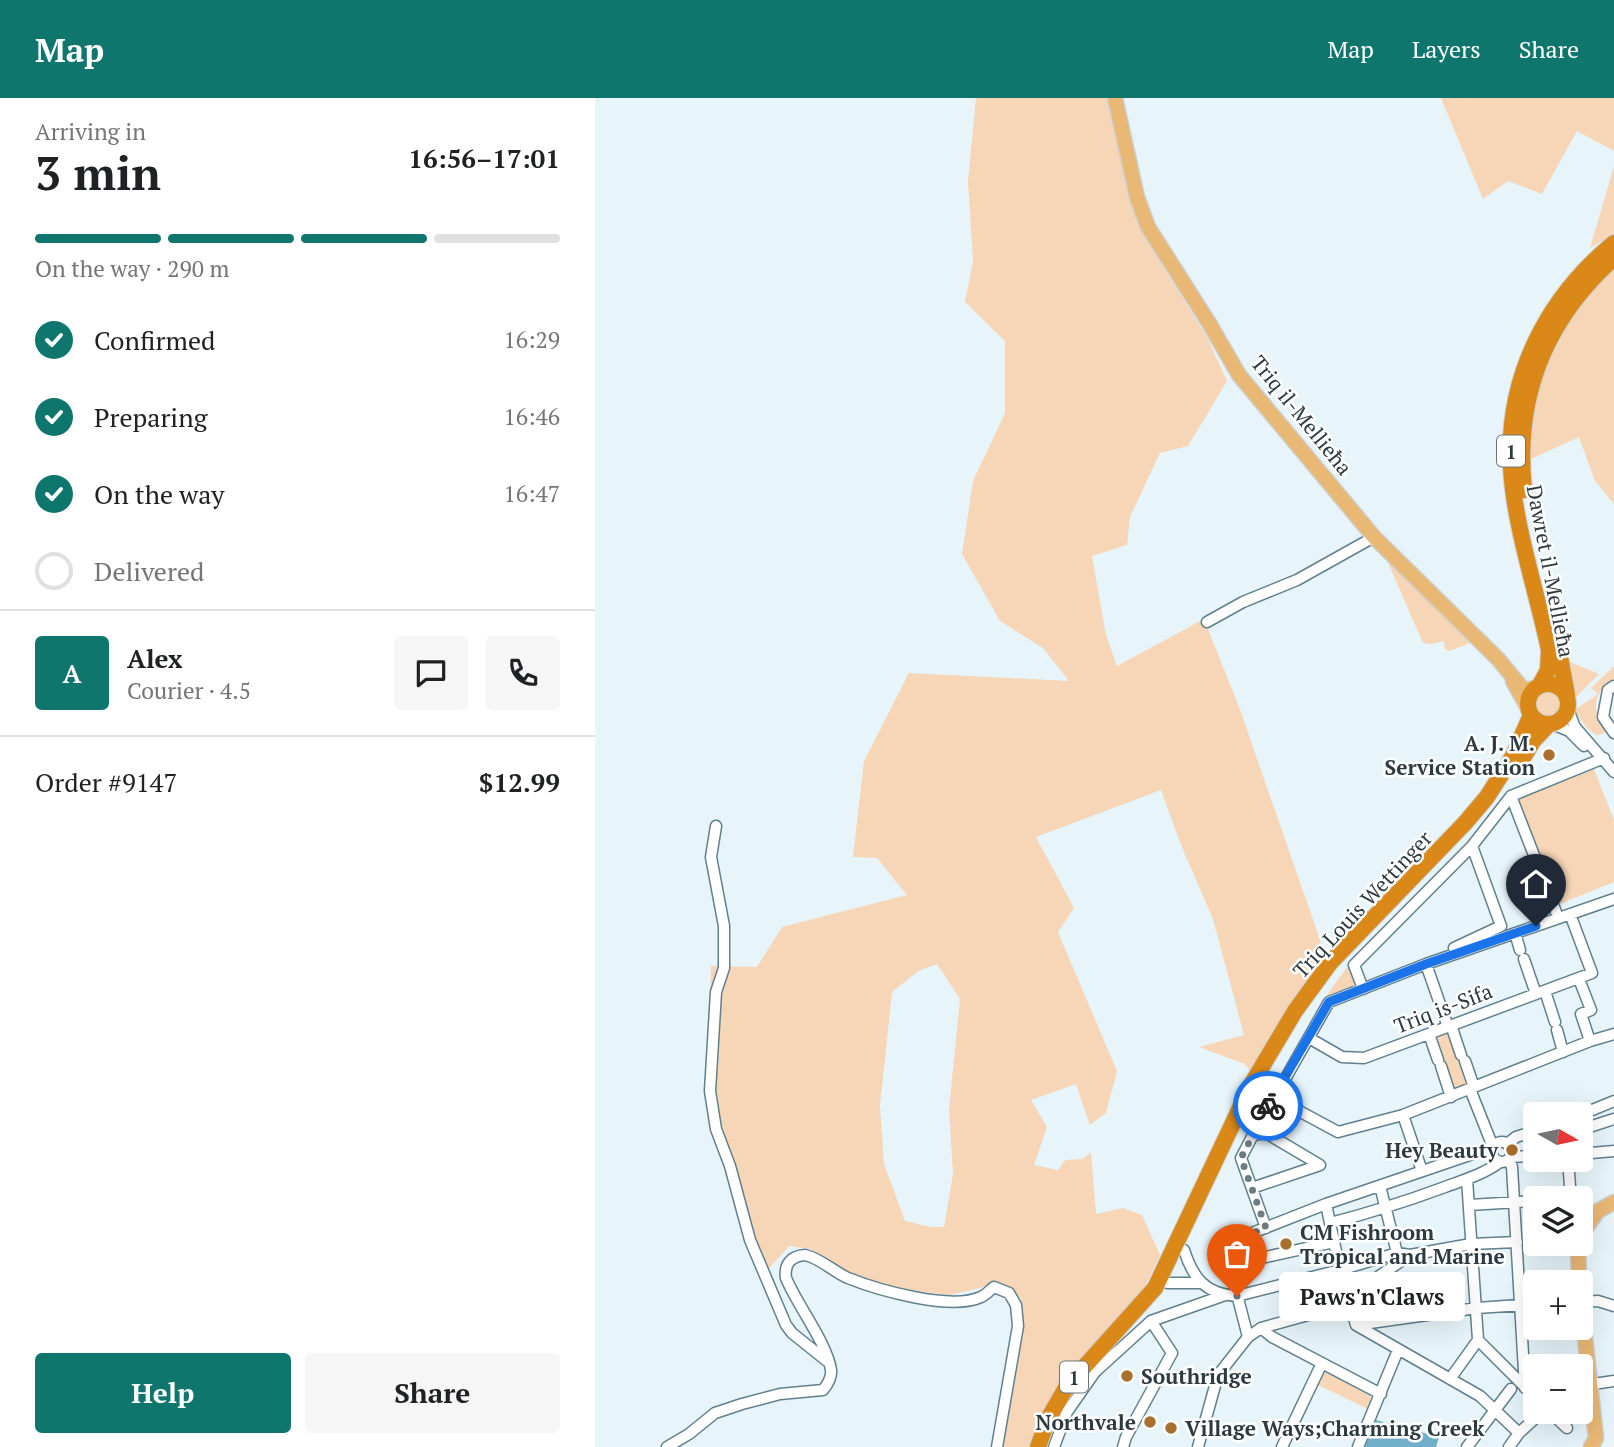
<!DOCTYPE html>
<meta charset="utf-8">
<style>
body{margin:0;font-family:"PT Serif",serif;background:#f6f6f6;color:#202124;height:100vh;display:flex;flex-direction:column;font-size:26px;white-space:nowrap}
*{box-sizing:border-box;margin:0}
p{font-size:23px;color:#757577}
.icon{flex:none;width:38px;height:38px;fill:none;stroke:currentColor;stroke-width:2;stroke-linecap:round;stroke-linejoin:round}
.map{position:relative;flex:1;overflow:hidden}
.drawer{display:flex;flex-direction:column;background:#fff;width:595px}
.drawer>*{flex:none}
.needle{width:46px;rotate:99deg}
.fabs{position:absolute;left:928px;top:1004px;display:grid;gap:14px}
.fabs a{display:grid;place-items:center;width:70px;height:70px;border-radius:7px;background:#fff;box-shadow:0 7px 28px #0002;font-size:35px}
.pin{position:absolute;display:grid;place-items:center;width:60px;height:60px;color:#fff;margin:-72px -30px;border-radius:50% 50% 50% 0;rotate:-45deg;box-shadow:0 0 7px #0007}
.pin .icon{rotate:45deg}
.courier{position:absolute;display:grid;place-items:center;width:70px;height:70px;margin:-35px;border:5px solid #1a73e8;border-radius:50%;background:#fff;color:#222;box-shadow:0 2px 9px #0007}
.bubble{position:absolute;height:49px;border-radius:7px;background:#fff;box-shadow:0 7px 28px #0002;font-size:23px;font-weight:800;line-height:49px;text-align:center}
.headline em{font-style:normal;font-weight:800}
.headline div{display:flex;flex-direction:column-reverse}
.headline{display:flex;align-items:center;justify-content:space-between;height:119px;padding:0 35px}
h1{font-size:46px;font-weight:800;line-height:52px}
.bar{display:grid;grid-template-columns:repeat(4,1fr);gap:10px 7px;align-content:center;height:84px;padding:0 35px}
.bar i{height:9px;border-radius:5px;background:#e0e0e0}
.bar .current{background:#0f766e}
.bar p{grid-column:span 4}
.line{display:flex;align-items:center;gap:18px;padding:0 35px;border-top:2px solid #e0e0e0}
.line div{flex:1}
.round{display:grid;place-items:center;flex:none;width:74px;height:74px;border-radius:7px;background:#f6f6f6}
ol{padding:0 35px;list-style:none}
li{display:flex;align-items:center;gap:21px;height:77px}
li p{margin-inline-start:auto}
li .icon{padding:7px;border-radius:50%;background:#0f766e;color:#fff;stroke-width:4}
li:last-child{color:#757577}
li i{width:38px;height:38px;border:4px solid #e0e0e0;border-radius:50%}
.button{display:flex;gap:14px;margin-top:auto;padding:14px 35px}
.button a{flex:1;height:80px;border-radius:7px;background:#0f766e;color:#fff;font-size:28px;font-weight:800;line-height:80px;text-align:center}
.button a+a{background:#f6f6f6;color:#202124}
header{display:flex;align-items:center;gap:42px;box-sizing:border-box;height:98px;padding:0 35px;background:#0f766e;color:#fff}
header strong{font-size:33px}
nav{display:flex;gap:38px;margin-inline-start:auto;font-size:24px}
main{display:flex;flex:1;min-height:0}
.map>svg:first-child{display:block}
.green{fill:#f6d6b6;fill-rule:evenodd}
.water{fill:#71afc8}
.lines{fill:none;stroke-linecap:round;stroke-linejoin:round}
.minor-casing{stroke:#60808e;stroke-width:13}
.major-casing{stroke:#cdd0d1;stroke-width:17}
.highway-casing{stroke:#cdd0d1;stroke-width:18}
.minor{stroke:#fff;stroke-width:10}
.major{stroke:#e9b875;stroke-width:14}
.highway{stroke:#da8919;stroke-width:16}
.done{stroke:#6e7c82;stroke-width:7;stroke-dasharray:0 12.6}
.route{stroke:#1a73e8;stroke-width:9}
.poi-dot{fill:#a86f2d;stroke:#fff;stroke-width:2.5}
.labels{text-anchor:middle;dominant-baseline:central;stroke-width:5;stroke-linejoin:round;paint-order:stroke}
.shield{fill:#fff;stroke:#6c767a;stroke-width:2}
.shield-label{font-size:19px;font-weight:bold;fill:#2d3b41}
.street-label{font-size:21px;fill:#2d3b41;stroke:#fff}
.poi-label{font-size:21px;font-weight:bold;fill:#2d3b41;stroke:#fff;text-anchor:end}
</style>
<header>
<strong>Map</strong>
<nav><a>Map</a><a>Layers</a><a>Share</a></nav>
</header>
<main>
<section class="drawer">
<div class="headline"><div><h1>3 min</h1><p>Arriving in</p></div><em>16:56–17:01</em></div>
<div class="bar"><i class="current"></i><i class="current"></i><i class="current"></i><i></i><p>On the way · 290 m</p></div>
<ol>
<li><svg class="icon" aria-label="check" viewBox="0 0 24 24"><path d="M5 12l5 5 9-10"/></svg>Confirmed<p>16:29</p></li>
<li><svg class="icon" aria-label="check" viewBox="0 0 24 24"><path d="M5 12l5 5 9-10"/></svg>Preparing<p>16:46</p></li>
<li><svg class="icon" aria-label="check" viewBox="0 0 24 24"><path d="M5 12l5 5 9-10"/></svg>On the way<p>16:47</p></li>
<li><i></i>Delivered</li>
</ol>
<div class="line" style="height:126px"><b class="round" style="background:#0f766e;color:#fff">A</b><div><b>Alex</b><p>Courier · 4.5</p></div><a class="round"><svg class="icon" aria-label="chat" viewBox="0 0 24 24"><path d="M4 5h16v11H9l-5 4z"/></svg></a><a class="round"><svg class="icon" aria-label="phone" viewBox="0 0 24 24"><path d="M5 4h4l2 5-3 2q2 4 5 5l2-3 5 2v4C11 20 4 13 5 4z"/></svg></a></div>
<div class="line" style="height:91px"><div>Order #9147</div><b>$12.99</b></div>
<div class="button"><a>Help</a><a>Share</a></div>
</section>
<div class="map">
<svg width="1019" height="1349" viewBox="0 0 1019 1349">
<rect width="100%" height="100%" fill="#e7f5fb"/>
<!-- green -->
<path class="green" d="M381 0H513L547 135 612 239 632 283 593 348 565 355 535 419 532 447 497 458 511 537 522 568 609 521 643 606 732 862 657 975 650 966 604 949 649 937 618 821 586 747 566 692 441 739 479 810 463 834 522 973 511 1015 495 1027 481 986 436 1002 452 1029 439 1067 463 1072 470 1062 488 1061 496 1054 501 1116 528 1110 547 1117 565 1157 546 1197 438 1349H406L429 1230 426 1200 401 1186 355 1197 287 1189 251 1173 215 1151 194 1148 172 1173 112 1006 116 868 162 869 187 829 312 797 282 760 258 759 269 663 314 575 474 583 448 550 405 523 367 456 378 383 410 315V243L370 204 378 163 373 83ZM342 866 365 901 354 1011 358 1076 349 1129H336L310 1123 289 1066 285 1008 297 894 323 873Z
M846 0H1019V53L982 33 947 96 913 83 888 101Z
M1019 68V136L995 150Z
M1019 168V406L1000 383 984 339 932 363C936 337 935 308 942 283 952 247 990 191 1019 168Z
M790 458 870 536 871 540 877 544 855 553 850 551 849 543 836 546 828 545Z
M975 564 1004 576 980 600Z
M1019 568V581C997 597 996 611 1011 632L1008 636 1001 637 992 630 979 612 1003 596 996 590Z
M938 605a15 15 0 1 1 30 0a15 15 0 1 1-30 0Z
M999 671 1019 722V784L965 806 923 702Z
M753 868 758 872 763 886 731 898Z
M856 933 875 985 858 991 839 940Z
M732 1274 775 1298 776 1303 773 1311 723 1287 728 1275Z"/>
<!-- water -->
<path class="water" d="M781 1322 844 1339 841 1349H770Z"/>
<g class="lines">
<!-- minor casing -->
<g class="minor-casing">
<path id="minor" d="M612 524 648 504 702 482 779 439
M1019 588 1013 592 1008 619 1019 635
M973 611 980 629 1019 674
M957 626 974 633 989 648
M916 698 961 814
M121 728 116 759 129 828V870L121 894 115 993 121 1031 135 1068 155 1142 191 1227 197 1235 232 1263
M920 835 925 852
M859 850 906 828 877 748
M929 861 941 896
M831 866 853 929
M984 881 996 912 986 916 995 943
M768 891 759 867 877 748 916 698 1009 660
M950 893 960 924
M856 927 866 957
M962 932 968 954
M834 936 843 962
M714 940 747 959 769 960 997 875 975 816
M870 963 879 989
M846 968 856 999
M678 999 743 1034 808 1017 995 943 1019 936
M808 1017 827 1073
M985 1017 1019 1003
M985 1032 1019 1021
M658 1037 734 904 831 866 1019 801
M897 1054a10 10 0 1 1 20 0a10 10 0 1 1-20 0Z
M912 1046 921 1039 940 1033
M985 1056 1019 1053
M915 1059 940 1058
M914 1061 917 1069 930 1290
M973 1062 976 1101
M785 1088 802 1155
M657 1090 725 1067 671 1035 658 1037 646 1060 671 1130
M731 1106 745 1172 761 1227 885 1298 924 1335
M875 1107 940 1103
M735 1125C775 1115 812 1103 850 1089 869 1082 889 1076 905 1064
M589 1152C598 1180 610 1196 642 1198L745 1172 802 1155 815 1157 876 1146 922 1144
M634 1167 739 1144
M572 1185H605
M752 1200 815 1157
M985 1204 1003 1203 1019 1208
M761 1227 882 1210 940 1206
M666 1230 677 1239 786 1296
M653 1239 629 1146 731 1106 898 1049 875 991
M883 1242 940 1299
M855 1281 883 1242 872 1081
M985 1288 1019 1283
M955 1314 972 1330
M72 1349 94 1336 120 1315 147 1306 185 1296 228 1292C233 1286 237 1280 236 1272 232 1245 202 1207 191 1180 189 1166 196 1158 210 1157 225 1160 239 1174 253 1180 283 1192 356 1213 386 1199 391 1197 395 1192 399 1189L414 1195 421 1207 423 1228 402 1349
M459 1349 472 1314 500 1274 556 1223 630 1197
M528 1349 531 1339 577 1255 556 1223
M603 1349 623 1277 653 1239 666 1230 753 1206
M687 1349 727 1265
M763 1349 803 1252
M872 1349 916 1291
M914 1349 924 1335 947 1314"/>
</g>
<!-- major casing -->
<g class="major-casing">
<path id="major" d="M520 0 542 99 553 129 614 225 644 277 779 439 903 561 928 591H939
M918 583 933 610
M985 1138 1003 1113 1019 1104
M983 1146 984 1185
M985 1194 1001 1340 996 1349"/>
</g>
<!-- highway casing -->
<g class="highway-casing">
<path id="highway" d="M929 392C919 299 950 222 1019 160
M961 537 972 597
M933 606a20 20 0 1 1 40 0a20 20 0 1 1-40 0Z
M945 587 953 572 954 552C942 494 919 427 916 369 911 280 951 201 1019 145
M922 670 938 643 953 627
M443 1349 453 1321 472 1288 560 1190 656 987 700 913 735 865 870 725 892 699 918 658 936 617"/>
</g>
<!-- minor -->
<use href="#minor" class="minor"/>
<!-- major -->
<use href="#major" class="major"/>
<!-- highway -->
<use href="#highway" class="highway"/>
</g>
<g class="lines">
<!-- done -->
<path class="done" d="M642 1198 629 1146 671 1130 646 1060 673 1008"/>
<!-- route -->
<path class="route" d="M673 1008 734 904 831 866 941 828"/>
</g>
<!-- markers -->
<g class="poi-dot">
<circle cx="954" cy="657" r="7"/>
<circle cx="917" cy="1052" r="7"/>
<circle cx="691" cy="1146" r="7"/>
<circle cx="532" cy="1278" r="7"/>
<circle cx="555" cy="1324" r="7"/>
<circle cx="576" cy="1330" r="7"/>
</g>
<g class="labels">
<!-- shield labels -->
<g class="shield">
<rect x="902" y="337.5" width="28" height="31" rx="5"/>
<rect x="465" y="1263.5" width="28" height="31" rx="5"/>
</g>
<g class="shield-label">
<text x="916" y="353">1</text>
<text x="479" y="1279">1</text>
</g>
<!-- street labels -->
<g class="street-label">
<text transform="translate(707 317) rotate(51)">Triq il-Mellieħa</text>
<text transform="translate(956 473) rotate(79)">Dawret il-Mellieħa</text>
<text transform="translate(767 806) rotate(-47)">Triq Louis Wettinger</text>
<text transform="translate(848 910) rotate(-21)">Triq is-Sifa</text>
</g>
<!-- poi labels -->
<g class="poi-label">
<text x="940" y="645">A. J. M.<tspan x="940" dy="24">Service Station</tspan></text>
<text x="903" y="1052">Hey Beauty</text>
<text x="705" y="1134" text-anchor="start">CM Fishroom<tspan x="705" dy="24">Tropical and Marine</tspan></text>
<text x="546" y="1278" text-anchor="start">Southridge</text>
<text x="541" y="1324">Northvale</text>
<text x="590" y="1330" text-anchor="start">Village Ways;Charming Creek</text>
</g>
</g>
</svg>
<div class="fabs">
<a><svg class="needle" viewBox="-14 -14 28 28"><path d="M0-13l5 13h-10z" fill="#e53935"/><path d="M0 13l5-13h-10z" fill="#757577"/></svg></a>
<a><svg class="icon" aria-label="layers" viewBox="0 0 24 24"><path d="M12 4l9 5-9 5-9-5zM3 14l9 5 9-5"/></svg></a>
<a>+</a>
<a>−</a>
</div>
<div class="pin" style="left:642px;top:1198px;background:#ea580c"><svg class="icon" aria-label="bag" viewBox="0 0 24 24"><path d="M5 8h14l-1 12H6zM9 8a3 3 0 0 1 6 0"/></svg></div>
<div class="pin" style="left:941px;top:828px;background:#1f2937"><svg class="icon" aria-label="home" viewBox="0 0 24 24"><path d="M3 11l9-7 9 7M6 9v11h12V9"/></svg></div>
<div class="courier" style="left:673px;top:1008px"><svg class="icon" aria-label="bike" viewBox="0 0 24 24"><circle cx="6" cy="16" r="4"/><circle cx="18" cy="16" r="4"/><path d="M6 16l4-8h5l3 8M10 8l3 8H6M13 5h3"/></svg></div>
<div class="bubble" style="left:684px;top:1174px;width:186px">Paws'n'Claws</div>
</div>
</main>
